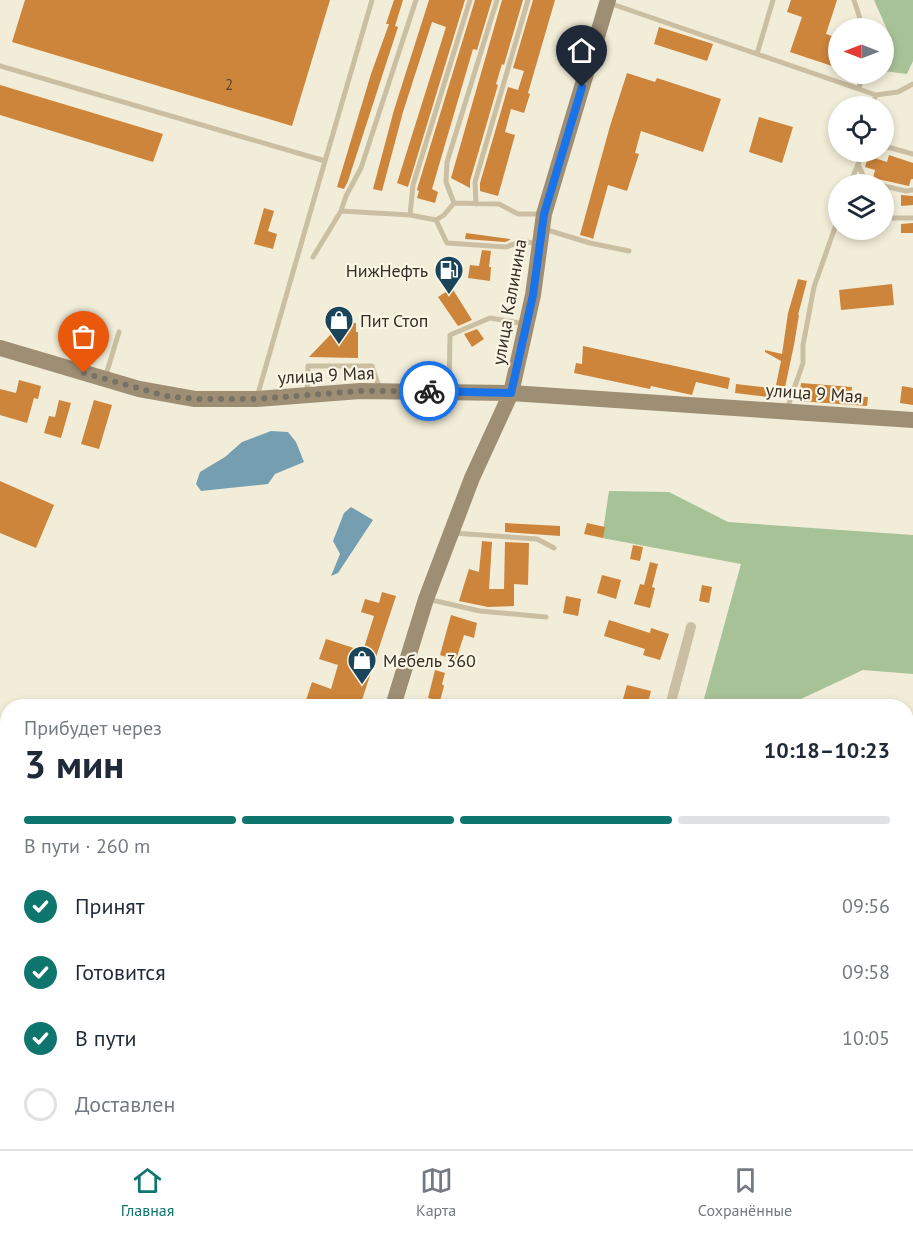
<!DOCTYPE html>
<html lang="ru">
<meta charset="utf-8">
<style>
body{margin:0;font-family:"PT Sans",sans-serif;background:#f2f2f3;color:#1f2937;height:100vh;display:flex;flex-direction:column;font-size:22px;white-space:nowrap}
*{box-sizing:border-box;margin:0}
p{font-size:20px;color:#747a83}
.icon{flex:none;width:33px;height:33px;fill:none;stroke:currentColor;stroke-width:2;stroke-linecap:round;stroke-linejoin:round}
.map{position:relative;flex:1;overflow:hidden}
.panel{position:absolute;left:0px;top:699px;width:914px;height:450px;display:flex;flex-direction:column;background:#fff;border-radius:24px 24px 0 0;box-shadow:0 3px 9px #0003}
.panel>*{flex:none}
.needle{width:39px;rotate:270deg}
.controls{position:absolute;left:828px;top:18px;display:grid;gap:12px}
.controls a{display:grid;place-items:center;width:66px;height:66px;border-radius:50%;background:#fff;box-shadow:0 3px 9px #0003;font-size:30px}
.pin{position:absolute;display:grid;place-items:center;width:51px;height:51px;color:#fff;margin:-62px -26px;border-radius:50% 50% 50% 0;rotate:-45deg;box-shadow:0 0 6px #0007}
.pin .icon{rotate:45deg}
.courier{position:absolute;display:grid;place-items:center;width:60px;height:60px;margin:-30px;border:4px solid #1a73e8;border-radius:50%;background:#fff;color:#222;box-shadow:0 2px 8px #0007}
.overview em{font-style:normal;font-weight:600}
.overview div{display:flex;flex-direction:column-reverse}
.overview{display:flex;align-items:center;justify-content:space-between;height:102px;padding:0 24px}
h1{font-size:39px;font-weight:600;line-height:45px}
.bar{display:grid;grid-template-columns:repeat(4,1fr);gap:9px 6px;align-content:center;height:72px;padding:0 24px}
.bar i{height:8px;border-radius:4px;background:#e0e1e3}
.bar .active{background:#0f766e}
.bar p{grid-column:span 4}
ol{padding:0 24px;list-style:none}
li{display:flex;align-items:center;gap:18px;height:66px}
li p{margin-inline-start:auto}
li .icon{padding:6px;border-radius:50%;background:#0f766e;color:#fff;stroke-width:4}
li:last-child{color:#747a83}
li i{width:33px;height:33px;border:3px solid #e0e1e3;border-radius:50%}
.menu{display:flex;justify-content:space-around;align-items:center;height:84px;border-top:2px solid #e0e1e3;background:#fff;font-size:16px;color:#747a83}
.menu a{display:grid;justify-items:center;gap:3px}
.menu .active{color:#0f766e}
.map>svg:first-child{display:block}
.green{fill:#a8c297}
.water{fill:#759fb1}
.building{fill:#cd843b}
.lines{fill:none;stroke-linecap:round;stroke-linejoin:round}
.lane{stroke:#cbbfa3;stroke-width:5}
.street{stroke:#cbbfa3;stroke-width:10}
.secondary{stroke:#9e8e74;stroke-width:16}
.done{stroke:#777264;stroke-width:6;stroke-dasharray:0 10.8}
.route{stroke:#1a73e8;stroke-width:8}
.labels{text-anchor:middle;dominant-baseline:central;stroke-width:4.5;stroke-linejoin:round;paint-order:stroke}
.number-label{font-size:15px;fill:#5b442b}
.poi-label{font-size:18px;fill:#352f26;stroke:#faf5e4;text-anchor:start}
.street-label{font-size:18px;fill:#352f26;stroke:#faf5e4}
</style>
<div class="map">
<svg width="913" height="1149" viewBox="0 0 913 1149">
<rect width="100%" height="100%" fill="#f2edd8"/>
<!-- green -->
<path class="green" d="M874 0H913V61L907 74 884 71V52L893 43Z
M609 491 669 492 728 522 913 535V674L863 670 786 706H702L741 564 602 538Z"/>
<!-- water -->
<path class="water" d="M271 431 288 432 296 442 304 462 275 474 268 484 201 491 196 484 200 472 225 457 242 442Z
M351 507 373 520 338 573 331 576 340 554 333 541 344 513Z"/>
<!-- building -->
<path class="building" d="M25 0H330L292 126 12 42Z
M394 0H403L395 26 398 27 348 181 344 189 337 187 371 74 389 24H386Z
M429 0H465L408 187 397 183 446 27 432 22 403 112 382 191 373 189 394 110Z
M475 0H492L477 50 473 49 432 189 438 192 435 203 417 198 419 191 417 190 418 186Z
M502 0H523L504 65 502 64 496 84 498 85 470 181V188L451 178Z
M533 0H555L528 93 530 94 524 113 511 109 505 132 515 135 498 196 480 191V183L508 87 518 90 524 71 513 68Z
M791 0H837L826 34 838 38V68L790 52 802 17 787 12Z
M659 27 713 44 707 61 654 44Z
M627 73 655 82 657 78 721 99 703 152 641 131 635 153 639 154 627 191 608 185 593 239 591 238 580 235 610 126Z
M0 85 163 134 153 162 0 115Z
M759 117 793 127 782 163 749 152Z
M889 155 913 163V179H911L909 186 873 178 875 170 865 167 868 156 887 162Z
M901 195 913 196V205L901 206Z
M264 208 274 211 268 231 277 234 273 249 254 244Z
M913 223V233H901V224Z
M466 233 510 239V240L505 242 465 239Z
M482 250 491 251 489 267H491L490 281 468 278 470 265 479 266Z
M798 279 807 281 798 315H799L794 345 785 387 776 385 781 361 765 352V350L782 354 788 313Z
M892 284 894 305 841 310 839 290Z
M452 288 472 320 458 326 438 297Z
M336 322 356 323V332H358V358L309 357 332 333H336Z
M477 329 484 339 472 347 464 334Z
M583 346 730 378 728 389 696 382 692 395 651 386 650 389 574 373 576 363 582 364Z
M19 380 41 386 38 399 34 398 27 423 0 415V389L16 393Z
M801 383 852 387 851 396 868 397 867 406 799 401Z
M736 384 778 389 777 398 735 393Z
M902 386 913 388V405L900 403Z
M59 400 71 403 61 438 44 433 49 416 55 417Z
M94 400 112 405 99 449 81 444Z
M0 481 54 505 36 548 0 533Z
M505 523 560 526V536L505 532Z
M587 523 605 527 603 538 584 534Z
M482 541 492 542 489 589H504L505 542 529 543 528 585 514 584V606L488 607 459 601 469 569 479 572Z
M633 545 643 547 640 561 630 559Z
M650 562 658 564 652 587 655 588 650 608 634 604 640 584 644 585Z
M602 575 621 580 616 599 597 593Z
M702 585 712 587 709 603 699 601Z
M382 592 396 596 360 706H318L305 703 312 682 331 689 338 665 319 659 326 639 363 651 374 616 361 612 365 599 379 603Z
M566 596 581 599 578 616 563 613Z
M451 615 477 623 474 638 464 635 456 660 440 655Z
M609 620 650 633 651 628 669 634 660 660 643 655 645 649 604 636Z
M435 670 445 673 442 684 444 686 440 701 428 698Z
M627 685 651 691 647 706H621Z
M0 766 8 768V800L0 798Z
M5 928H8V1001L2 1020 0 1019V946Z
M153 1142H191L208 1146 209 1142H233L231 1149H170Z
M329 1142H404L422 1148 375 1149 362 1145 361 1149H326Z
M615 1142H668L665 1149H613Z
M713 1142H907L905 1149H711Z"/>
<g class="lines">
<!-- lane -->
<path class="lane" d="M854 0 863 28
M609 3 876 95
M757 54 773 0
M0 66 325 161 372 0
M859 89 862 74
M871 106 876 95 898 92 913 84
M884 146 913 154
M858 164 866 182 878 184
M850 184 863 152
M884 186 906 191 913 190
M454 203 446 182 447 162 497 0
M476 204 475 182 528 0
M341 211 410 215 436 220 444 215 454 203 499 204 518 214H542
M410 215 413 185 470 0
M884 218H913
M436 220 447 243 506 247 522 241 538 244
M544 229 590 243 629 251
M313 257 341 211 346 196 361 168 416 0
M105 378 119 332
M307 391 308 366H372L380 390
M449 391 450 335 490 318 525 324
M257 397 325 161
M787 409 803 363V345L814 287 838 219
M453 533 537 539 554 548
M427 599 480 611 546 617
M906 718 913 720
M906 957 913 956
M906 1080 913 1082
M470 1142 496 1149
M695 1149 697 1142"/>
<!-- street -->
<path class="street" d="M670 706 691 627
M551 1149 553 1142"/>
<!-- secondary -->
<path class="secondary" d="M0 348 139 389 195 399H257L360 391 511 393 913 420
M393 706 426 599 472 478 511 393 533 295 544 214 608 0
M0 1113 8 1116
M90 1142 115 1149
M260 1149 262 1142"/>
</g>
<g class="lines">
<!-- done -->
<path class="done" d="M84 373 166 396 195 399H256L360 391H429"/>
<!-- route -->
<path class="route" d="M429 391 511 393 533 295 544 214 582 87"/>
</g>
<!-- icons -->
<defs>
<g id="fuel-pin" transform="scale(1.5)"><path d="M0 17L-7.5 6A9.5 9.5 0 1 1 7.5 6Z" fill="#194459" stroke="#faf5e4"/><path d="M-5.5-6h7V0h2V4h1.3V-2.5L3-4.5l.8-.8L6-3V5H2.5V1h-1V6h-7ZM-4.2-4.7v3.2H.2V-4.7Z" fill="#fff"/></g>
<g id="shop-pin" transform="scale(1.5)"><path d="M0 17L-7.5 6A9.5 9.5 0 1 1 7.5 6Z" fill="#194459" stroke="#faf5e4"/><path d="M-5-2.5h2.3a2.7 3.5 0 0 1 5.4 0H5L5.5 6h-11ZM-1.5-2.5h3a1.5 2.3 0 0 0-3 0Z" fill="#fff"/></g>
</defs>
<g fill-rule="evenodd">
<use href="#fuel-pin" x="449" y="270"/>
<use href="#shop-pin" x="339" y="320"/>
<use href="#shop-pin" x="362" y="660"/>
</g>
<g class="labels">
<!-- number labels -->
<g class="number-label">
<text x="229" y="84">2</text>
</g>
<!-- poi labels -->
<g class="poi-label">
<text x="428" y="270" text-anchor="end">НижНефть</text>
<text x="360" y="320">Пит Стоп</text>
<text x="383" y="660">Мебель 360</text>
</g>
<!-- street labels -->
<g class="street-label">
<text transform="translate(509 302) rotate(-80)">улица Калинина</text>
<text transform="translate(326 375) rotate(-3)">улица 9 Мая</text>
<text transform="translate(814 393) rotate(4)">улица 9 Мая</text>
</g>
</g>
</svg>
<div class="controls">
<a><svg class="needle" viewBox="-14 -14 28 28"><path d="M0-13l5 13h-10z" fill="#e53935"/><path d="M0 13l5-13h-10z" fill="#747a83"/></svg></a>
<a><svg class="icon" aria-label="locate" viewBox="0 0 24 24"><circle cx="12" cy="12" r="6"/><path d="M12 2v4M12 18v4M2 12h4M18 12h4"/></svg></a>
<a><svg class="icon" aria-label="layers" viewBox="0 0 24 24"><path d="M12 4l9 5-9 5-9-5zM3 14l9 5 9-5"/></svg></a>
</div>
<div class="pin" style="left:84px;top:373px;background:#ea580c"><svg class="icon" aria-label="bag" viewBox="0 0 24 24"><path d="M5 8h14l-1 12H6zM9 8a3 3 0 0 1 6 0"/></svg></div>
<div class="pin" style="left:582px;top:87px;background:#1f2937"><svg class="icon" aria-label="home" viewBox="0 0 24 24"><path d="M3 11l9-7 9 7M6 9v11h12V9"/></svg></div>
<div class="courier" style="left:429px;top:391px"><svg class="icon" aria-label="bike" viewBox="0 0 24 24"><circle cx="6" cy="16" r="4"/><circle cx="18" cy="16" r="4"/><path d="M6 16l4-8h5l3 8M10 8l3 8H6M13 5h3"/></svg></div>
<section class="panel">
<div class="overview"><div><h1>3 мин</h1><p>Прибудет через</p></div><em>10:18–10:23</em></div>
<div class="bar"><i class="active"></i><i class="active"></i><i class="active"></i><i></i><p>В пути · 260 m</p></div>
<ol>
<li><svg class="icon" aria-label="check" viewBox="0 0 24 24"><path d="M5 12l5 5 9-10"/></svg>Принят<p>09:56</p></li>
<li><svg class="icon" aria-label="check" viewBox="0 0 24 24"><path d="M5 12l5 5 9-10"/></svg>Готовится<p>09:58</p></li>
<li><svg class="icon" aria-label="check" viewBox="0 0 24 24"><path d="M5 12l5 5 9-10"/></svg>В пути<p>10:05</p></li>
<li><i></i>Доставлен</li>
</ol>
</section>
</div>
<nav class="menu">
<a class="active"><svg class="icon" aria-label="home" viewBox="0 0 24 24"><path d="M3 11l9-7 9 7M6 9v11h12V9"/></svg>Главная</a>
<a><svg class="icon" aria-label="map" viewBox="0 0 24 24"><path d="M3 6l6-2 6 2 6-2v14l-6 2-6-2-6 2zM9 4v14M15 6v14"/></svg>Карта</a>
<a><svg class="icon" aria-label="saved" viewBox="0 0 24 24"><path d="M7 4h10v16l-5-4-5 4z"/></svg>Сохранённые</a>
</nav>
